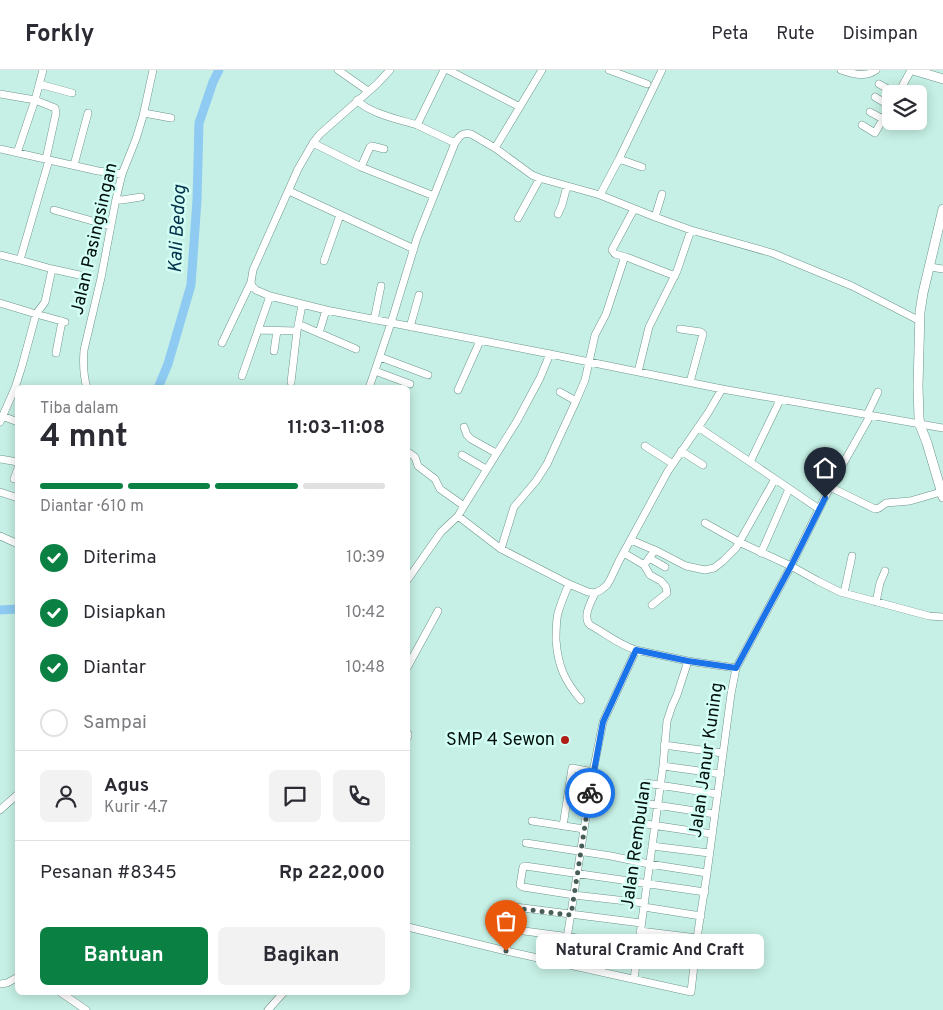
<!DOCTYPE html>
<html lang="id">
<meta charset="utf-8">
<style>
body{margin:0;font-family:Overpass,sans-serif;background:#f2f2f3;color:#2b2b33;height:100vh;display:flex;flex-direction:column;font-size:19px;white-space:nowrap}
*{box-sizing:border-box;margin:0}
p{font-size:16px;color:#7c7c81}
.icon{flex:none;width:28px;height:28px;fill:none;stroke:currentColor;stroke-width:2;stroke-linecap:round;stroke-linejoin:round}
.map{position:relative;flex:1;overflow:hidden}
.details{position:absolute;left:15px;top:315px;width:395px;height:610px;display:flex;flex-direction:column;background:#fff;border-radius:8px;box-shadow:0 2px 12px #0003}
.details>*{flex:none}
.controls{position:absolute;left:882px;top:15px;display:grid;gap:10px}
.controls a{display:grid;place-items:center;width:45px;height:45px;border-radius:8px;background:#fff;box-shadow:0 2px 12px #0003;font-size:25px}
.pin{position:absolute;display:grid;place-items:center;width:42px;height:42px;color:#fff;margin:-51px -21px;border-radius:50% 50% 50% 0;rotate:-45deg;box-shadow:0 0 5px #0007}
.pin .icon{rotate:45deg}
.courier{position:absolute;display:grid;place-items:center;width:50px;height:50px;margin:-25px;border:4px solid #1a73e8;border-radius:50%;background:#fff;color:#222;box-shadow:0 1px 6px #0007}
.bubble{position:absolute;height:35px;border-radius:8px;background:#fff;box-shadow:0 2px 12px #0003;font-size:16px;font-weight:700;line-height:35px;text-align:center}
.overview em{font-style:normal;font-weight:700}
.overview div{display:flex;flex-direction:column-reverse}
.overview{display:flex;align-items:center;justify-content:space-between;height:85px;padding:0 25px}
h1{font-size:32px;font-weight:700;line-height:38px}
.bar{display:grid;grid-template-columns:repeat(4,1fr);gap:8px 5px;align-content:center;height:60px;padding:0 25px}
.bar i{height:6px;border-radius:4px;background:#e1e1e2}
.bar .on{background:#0b8043}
.bar p{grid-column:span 4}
.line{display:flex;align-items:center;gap:12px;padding:0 25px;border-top:1px solid #e1e1e2}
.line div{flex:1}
.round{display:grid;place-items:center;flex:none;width:52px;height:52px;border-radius:8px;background:#f2f2f3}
ol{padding:0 25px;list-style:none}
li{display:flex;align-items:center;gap:15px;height:55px}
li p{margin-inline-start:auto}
li .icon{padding:5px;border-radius:50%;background:#0b8043;color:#fff;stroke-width:4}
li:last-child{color:#7c7c81}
li i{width:28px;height:28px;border:2px solid #e1e1e2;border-radius:50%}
.action{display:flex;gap:10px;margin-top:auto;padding:10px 25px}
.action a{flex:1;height:58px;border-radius:8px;background:#0b8043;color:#fff;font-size:20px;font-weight:700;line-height:58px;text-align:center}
.action a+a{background:#f2f2f3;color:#2b2b33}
header{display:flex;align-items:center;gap:30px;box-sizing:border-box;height:70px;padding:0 25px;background:#fff;border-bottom:1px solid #e1e1e2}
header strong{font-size:24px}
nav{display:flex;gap:28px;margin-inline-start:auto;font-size:18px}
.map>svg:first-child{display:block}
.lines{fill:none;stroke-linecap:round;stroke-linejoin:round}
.river{stroke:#8ecaf1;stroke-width:9}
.minor-casing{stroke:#6d958c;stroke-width:8}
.major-casing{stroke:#6d958c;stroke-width:10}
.minor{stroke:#fff;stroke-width:7}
.major{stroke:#fff;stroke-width:9}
.done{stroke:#475e58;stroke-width:5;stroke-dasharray:0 9}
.route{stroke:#1a73e8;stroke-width:6}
.poi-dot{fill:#af1f18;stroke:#d3fef3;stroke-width:2}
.labels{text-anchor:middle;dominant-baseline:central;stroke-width:5;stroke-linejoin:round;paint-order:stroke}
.street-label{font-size:18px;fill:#020f0c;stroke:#d3fef3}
.poi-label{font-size:18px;fill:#020f0c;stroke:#d3fef3;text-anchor:end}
.water-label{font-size:19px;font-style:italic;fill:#00304a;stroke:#d3fef3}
</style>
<header>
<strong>Forkly</strong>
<nav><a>Peta</a><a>Rute</a><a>Disimpan</a></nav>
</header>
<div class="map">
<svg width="943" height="940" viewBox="0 0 943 940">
<rect width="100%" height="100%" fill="#c6f0e5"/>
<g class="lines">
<!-- river -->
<path class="river" d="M158 318 168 294 191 215 197 130 199 53 213 12 219 0
M0 540 18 539"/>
<!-- minor casing -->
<g class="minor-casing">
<path id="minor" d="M338 0 368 21
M390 0 377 14 320 64 313 73 298 99 253 200 251 212 252 216 256 220 270 226 326 240 550 284 722 319 943 358
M448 0 520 37
M609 0 647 14
M841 0C854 4 865 8 876 0
M39 14 72 23
M879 14 897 24
M0 24 35 30 55 38 56 43 46 89
M898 24 911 0
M875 27 890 36
M357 30C368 43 401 50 417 55L444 0
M870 42 883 49
M144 43 171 48
M417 55 455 73
M862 55 875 63 891 35
M313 73 361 97 434 126
M495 78 542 0
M0 79 98 101 122 104
M17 83 35 30 43 0
M619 89 642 97
M74 95 88 43
M361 97 370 77 372 76 384 79
M289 121 414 179
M600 125 619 89 662 0
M116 129 122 130 141 127
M54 140 110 156
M558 144 562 135 567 116
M655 147 662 124
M518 148 540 108
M0 185 20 190 49 90
M626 187 615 184 612 180 634 139
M20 190 52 199 84 206
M324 191 340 145
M930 197 943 199
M0 233 36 244 65 252
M374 250 381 216
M298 254 356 279
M410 257 419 225
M680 259 701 262 703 264 690 312
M258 260 297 261
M319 263 326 240
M222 273 251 212
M274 281 277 261
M56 283 62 251
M380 287 428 305
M375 301 410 314
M638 302 649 257 677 201 691 160
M242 306 270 226
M291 312 297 261 302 235
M87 318C83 305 83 293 84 280L101 208 116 129 122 104 136 69 143 46 153 0
M369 318 391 253 417 168 455 73C459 66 463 62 471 64L495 78 532 105 539 108 600 125 655 147 691 160 772 183 852 216 920 251
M458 320 480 271
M560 322 576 331
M867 345 878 322
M2 346 18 352
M0 352 15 318 22 296 36 244 45 232 52 199
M464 357 467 365 471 369 496 383
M698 357 750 392 780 330
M645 376 673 394
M681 381 703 395
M408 382 415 387 418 396 435 409 440 419 464 436
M462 385 486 399
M0 389 18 392
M14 409 18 398
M775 409 819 439
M830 417 875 439 879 438 886 433 910 431 941 422
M0 422 18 428
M458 446 501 479 569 514 588 522 595 523 601 520 607 515 610 510 619 491 668 401 708 343 722 319
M705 453 739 472 791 496 818 511 840 522 929 546 943 547
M0 466 18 474
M631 470 659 482 686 496 705 500 714 498 723 491 736 478 775 409 750 392
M501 479 514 437 536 411 547 394 576 331 585 310 595 265 606 244 624 189 626 187 629 188 675 206
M624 483 644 495 650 505 661 511 666 517 667 523 652 535
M761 483 789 419
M649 488 665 497
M644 495 655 480
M408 509 441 462 458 446 464 436 517 351 540 308 550 284
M569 514C565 523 561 533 558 543 556 551 556 561 556 570 558 596 564 610 581 630
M844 523 852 486
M876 532 880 513 885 501
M636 580 688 591 736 598
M408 596 438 541
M408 664V666
M664 675 723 683
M663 696 721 704
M646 713 717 724
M643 733 715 744
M0 740 18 724
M532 751 584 759
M639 753 712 764
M563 756 572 698 593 702
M526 773 611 786 649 794 707 803
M652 776 709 783
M644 833 574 825 523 817 520 815 523 797 525 796 705 822
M644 837 701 846
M408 857 506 881 691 922 697 868 707 803 731 624 736 598 791 496 830 417 870 346
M509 859 638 876
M640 861 697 868
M506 881 513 838 515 837 641 853
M637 883 695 891
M563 894 593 702 603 652 636 580C619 575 605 563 590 555 582 547 591 532 595 523
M634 909 663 696 667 651 672 636 677 625 688 591
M0 914 7 913 18 907
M60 922 86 940
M268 940 284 922"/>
</g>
<!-- major casing -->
<g class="major-casing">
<path id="major" d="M913 0 943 9
M943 139 923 223 920 242 918 316 919 348 920 355 927 373 943 427"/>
</g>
<!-- minor -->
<use href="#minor" class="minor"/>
<!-- major -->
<use href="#major" class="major"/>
</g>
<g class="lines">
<!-- done -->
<path class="done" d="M506 881 514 838 571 845 590 723"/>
<!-- route -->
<path class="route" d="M590 723 603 652 636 580 688 591 736 598 791 496 825 428"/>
</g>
<!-- markers -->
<circle class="poi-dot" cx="565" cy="670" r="5"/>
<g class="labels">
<!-- street labels -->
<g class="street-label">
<text transform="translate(95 169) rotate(-77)">Jalan Pasingsingan</text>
<text transform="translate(707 690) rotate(-82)">Jalan Janur Kuning</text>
<text transform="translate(637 775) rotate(-82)">Jalan Rembulan</text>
</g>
<!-- poi labels -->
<g class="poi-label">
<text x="555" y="670">SMP 4 Sewon</text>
</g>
<!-- water labels -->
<g class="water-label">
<text transform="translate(178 159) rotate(-87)">Kali Bedog</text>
</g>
</g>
</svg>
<div class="controls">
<a><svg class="icon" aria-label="layers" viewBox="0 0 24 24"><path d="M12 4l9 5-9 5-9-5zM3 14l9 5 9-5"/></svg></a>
</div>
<div class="pin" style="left:506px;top:881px;background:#ea580c"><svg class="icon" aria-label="bag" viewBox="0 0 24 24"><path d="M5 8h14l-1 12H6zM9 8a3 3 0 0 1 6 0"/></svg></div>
<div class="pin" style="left:825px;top:428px;background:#1f2937"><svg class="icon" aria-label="home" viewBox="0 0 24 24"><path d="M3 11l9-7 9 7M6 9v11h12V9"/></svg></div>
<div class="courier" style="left:590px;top:723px"><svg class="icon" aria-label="bike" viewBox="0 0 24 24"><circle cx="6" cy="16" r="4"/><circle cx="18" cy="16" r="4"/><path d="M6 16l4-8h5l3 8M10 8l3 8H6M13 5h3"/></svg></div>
<div class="bubble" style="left:536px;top:864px;width:228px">Natural Cramic And Craft</div>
<section class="details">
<div class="overview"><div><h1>4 mnt</h1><p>Tiba dalam</p></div><em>11:03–11:08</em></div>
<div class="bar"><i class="on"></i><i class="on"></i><i class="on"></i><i></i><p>Diantar · 610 m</p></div>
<ol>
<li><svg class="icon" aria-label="check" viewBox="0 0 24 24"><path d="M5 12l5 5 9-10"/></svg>Diterima<p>10:39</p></li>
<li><svg class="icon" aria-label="check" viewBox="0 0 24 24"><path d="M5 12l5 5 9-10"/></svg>Disiapkan<p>10:42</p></li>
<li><svg class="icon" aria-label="check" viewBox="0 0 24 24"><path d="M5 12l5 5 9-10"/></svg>Diantar<p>10:48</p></li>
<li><i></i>Sampai</li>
</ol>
<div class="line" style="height:90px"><a class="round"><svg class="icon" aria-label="person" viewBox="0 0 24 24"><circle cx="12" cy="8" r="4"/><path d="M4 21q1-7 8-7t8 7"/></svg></a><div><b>Agus</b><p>Kurir · 4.7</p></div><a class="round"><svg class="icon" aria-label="chat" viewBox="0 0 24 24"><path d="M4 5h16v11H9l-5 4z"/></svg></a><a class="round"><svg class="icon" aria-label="phone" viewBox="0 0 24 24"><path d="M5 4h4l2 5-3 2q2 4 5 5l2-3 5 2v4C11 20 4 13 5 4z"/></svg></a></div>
<div class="line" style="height:65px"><div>Pesanan #8345</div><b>Rp 222,000</b></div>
<div class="action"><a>Bantuan</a><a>Bagikan</a></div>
</section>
</div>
